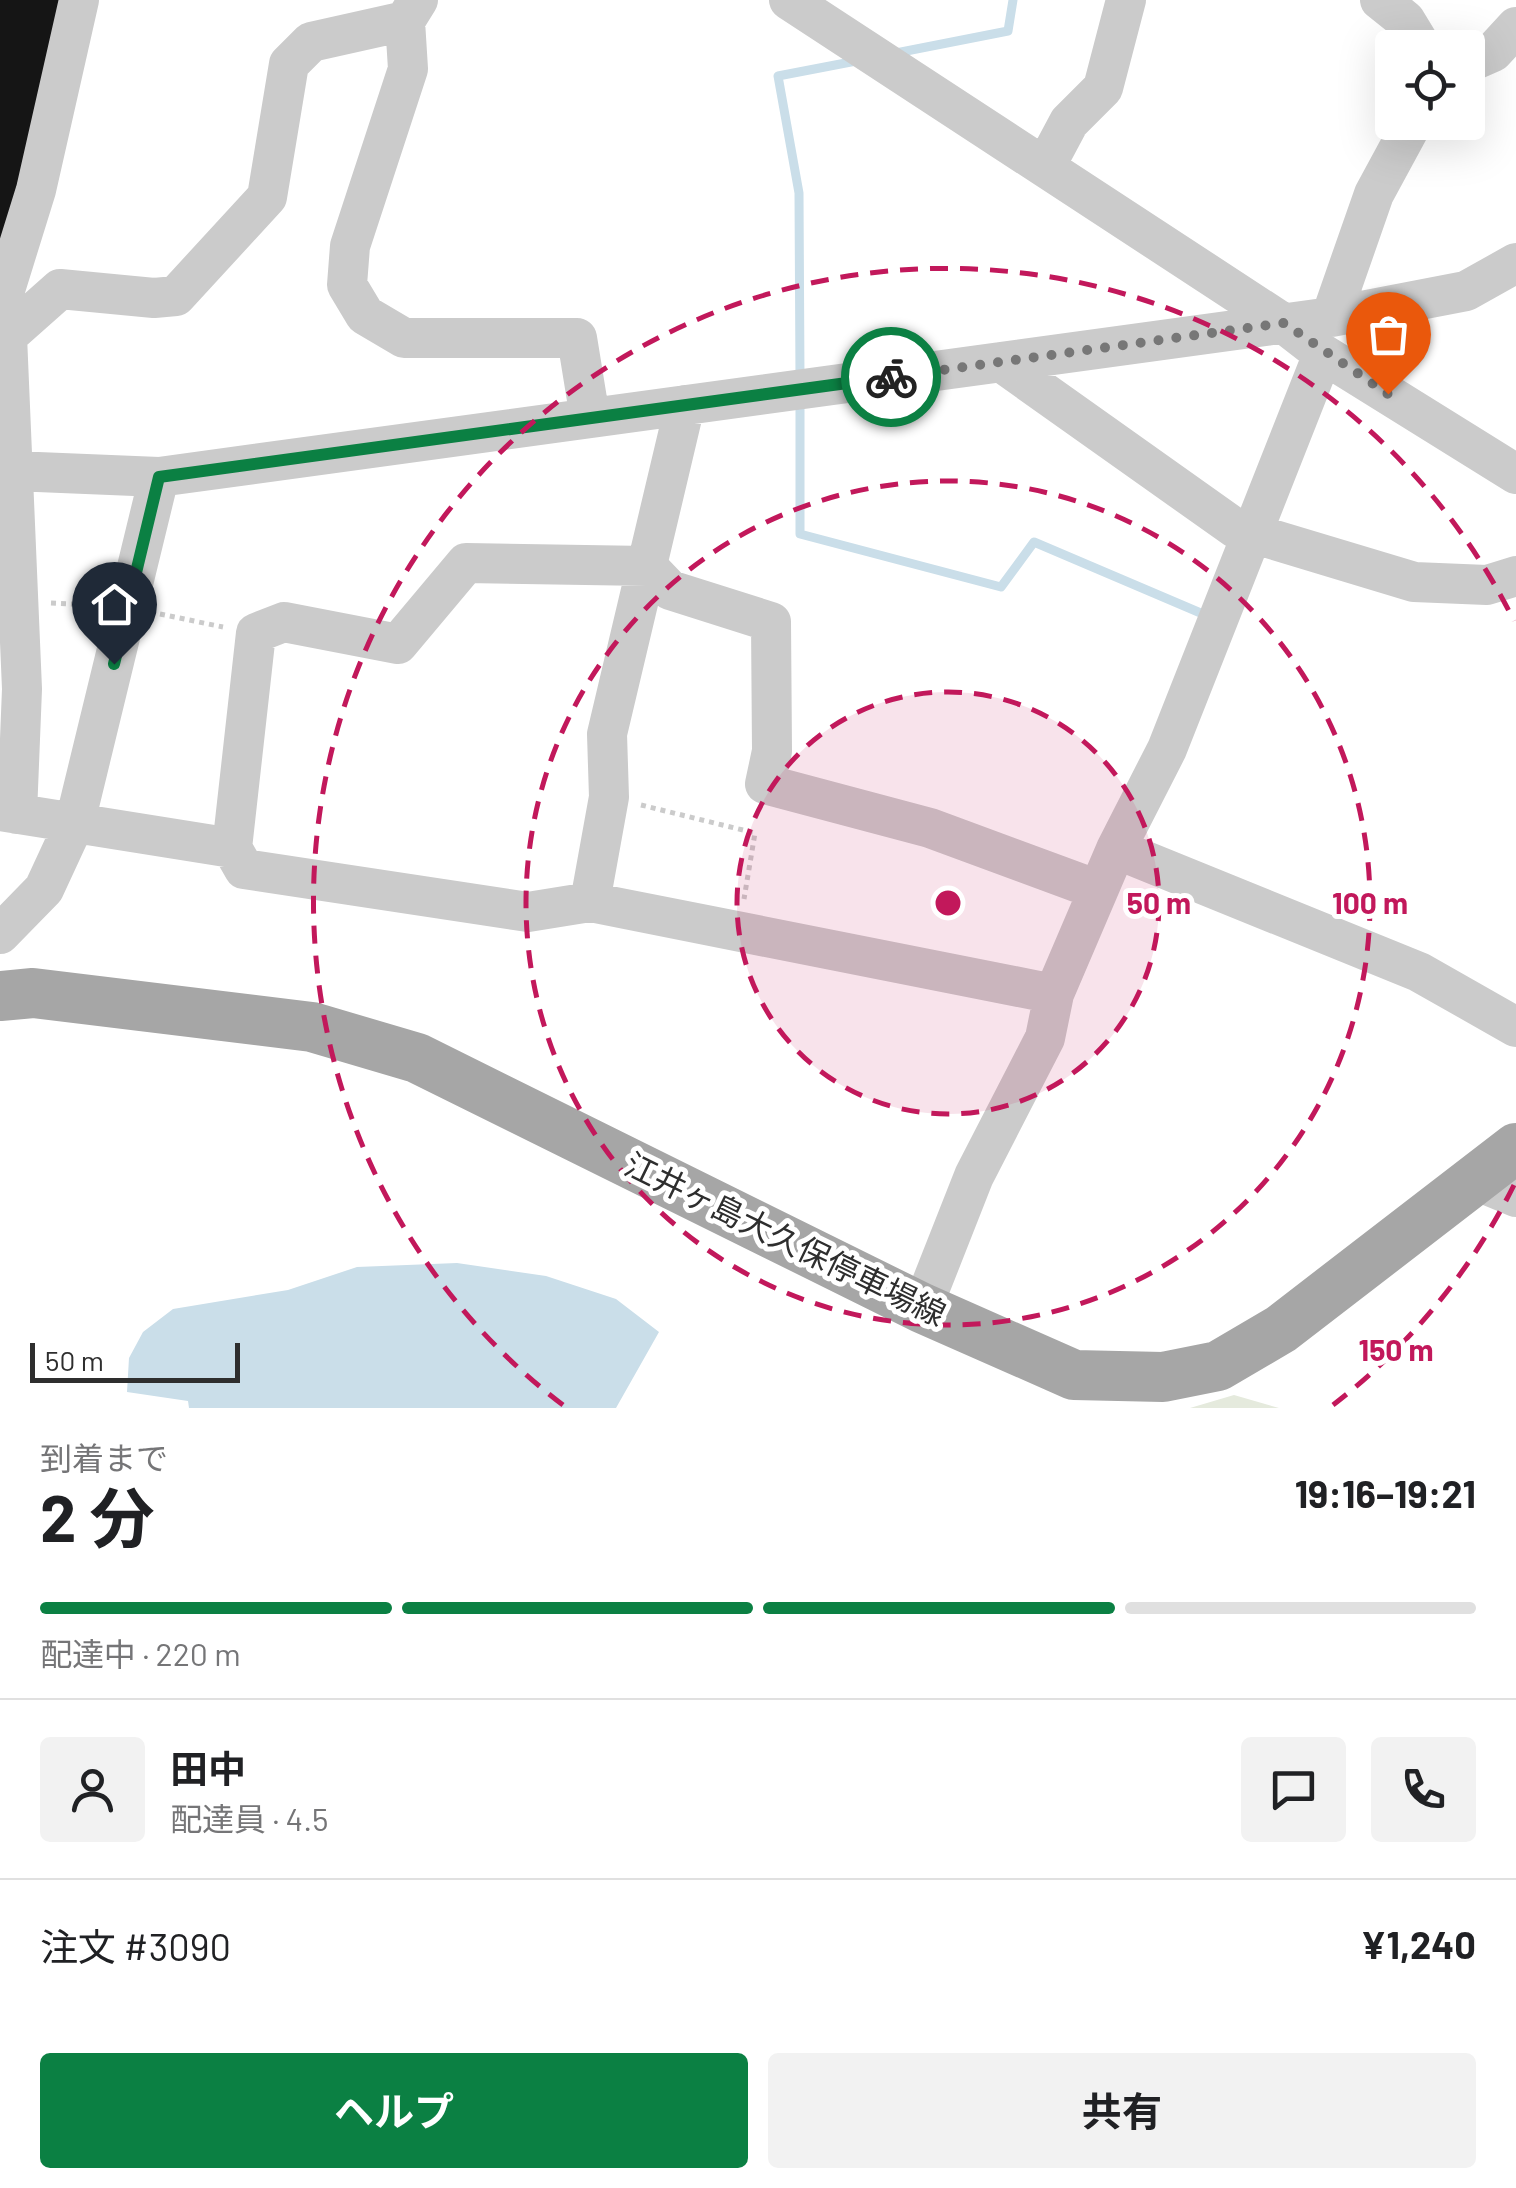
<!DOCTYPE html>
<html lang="ja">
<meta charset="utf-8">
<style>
body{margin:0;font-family:Barlow,"Noto Sans JP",sans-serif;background:#f2f2f2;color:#202124;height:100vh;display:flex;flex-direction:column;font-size:38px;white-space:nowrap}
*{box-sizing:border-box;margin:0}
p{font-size:32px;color:#757577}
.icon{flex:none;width:55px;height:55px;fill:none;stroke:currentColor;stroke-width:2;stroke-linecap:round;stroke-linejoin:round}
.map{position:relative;height:1408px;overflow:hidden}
.panel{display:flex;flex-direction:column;background:#fff;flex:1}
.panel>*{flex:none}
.buttons{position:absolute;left:1375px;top:30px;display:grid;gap:20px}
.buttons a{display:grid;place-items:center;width:110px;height:110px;border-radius:10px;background:#fff;box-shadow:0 10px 40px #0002;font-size:50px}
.scale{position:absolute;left:30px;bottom:25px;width:210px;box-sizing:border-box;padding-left:10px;border:5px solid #2e2e2e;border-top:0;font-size:28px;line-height:35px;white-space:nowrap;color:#2e2e2e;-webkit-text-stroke:8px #fff;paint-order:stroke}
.pin{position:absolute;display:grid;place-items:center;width:85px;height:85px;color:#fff;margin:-102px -42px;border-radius:50% 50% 50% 0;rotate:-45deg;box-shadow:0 0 10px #0007}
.pin .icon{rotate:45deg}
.courier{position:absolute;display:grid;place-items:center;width:100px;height:100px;margin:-50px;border:8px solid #0b8043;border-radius:50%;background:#fff;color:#222;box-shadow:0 2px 12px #0007}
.headline em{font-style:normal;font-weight:700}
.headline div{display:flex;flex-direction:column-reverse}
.headline{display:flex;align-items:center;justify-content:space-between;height:170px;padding:0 40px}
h1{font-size:65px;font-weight:700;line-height:75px}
.bar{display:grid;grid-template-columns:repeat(4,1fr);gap:15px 10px;align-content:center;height:120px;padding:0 40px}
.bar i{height:12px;border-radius:8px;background:#e0e0e0}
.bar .selected{background:#0b8043}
.bar p{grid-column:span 4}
.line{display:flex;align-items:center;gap:25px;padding:0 40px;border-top:2px solid #e0e0e0}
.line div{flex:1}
.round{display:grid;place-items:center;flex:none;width:105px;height:105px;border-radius:10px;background:#f2f2f2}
.primary-button{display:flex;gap:20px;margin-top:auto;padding:20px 40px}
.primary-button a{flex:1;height:115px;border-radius:10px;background:#0b8043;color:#fff;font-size:40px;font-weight:700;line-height:115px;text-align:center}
.primary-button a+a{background:#f2f2f2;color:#202124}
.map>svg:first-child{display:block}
.green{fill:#e5eadd}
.water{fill:#cadee9}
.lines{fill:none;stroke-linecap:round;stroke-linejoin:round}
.stream{stroke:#cadee9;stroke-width:9}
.building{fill:#151515}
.path{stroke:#cbcbcb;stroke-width:5;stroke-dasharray:5 5;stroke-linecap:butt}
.minor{stroke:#cbcbcb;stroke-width:40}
.major{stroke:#a6a6a6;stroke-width:50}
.done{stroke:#777;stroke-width:10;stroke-dasharray:0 18}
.route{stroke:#0b8043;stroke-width:12}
.ring{fill:none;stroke:#c2185b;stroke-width:5;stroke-dasharray:18 12}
.labels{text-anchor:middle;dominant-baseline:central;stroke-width:10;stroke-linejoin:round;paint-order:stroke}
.street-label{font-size:32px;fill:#2e2e2e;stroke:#fff}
.centre{fill:#c2185b;stroke:#fff;stroke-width:5}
.ring-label{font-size:30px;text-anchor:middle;font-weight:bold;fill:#c2185b;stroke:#fff;stroke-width:10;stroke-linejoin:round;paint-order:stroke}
</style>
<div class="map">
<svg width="1516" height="1408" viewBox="0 0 1516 1408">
<rect width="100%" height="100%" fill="#fff"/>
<!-- green -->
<path class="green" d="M1234 1395 1279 1408H1190Z"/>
<!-- water -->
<path class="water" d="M457 1263 546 1276 616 1299 659 1332 616 1408H189L188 1401 127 1392 129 1358 143 1332 173 1309 288 1290 357 1267Z"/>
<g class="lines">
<!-- stream -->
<path class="stream" d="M896 53 1008 31 1013 0
M800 379 799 193 778 76 856 61
M800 400V534L1001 587 1034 542 1210 617"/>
</g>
<!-- building -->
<path class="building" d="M0 0H67L0 249Z"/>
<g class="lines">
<!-- path -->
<path class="path" d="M51 603 95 605
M160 614 223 627
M641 805 755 833 744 899"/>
<!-- minor -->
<path class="minor" d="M418 0 405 21 408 69 350 246 347 285 365 315 404 338H577L590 418
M789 0 1283 323 1323 354 1516 474
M1380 0 1405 20 1422 48
M1468 63 1493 52 1516 27
M1045 167 1069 122 1103 88 1126 0
M0 306 36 190 79 0
M1 310 7 336 22 689 17 814
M1331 317 1374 194 1413 122
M7 336 60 289 154 298 176 296 267 197 289 64 311 42 405 21
M1001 362 1235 528 1414 582 1487 585 1516 576
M13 471 159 477
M0 811 232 848 244 869 528 912 590 902 1054 994
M232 848 256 633 284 622 398 644 466 563 647 566 670 590 771 622 772 751 765 784 930 828 1098 890
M1116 849 1419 972 1516 1027
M590 902 609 797 607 734 685 405
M0 934 44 889 75 822 159 477 1331 317 1466 291 1516 263
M1475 1180 1516 1197
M922 1308 974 1176 1045 1038 1054 994 1116 849 1167 749 1323 354"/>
<!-- major -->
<path class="major" d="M0 996 33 993 312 1027 417 1058 922 1308 1074 1375 1163 1377 1218 1366 1281 1329 1516 1148"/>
</g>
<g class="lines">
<!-- done -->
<path class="done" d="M891 377 1284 323 1388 394"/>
<!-- route -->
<path class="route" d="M114 664 159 477 891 377"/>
</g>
<!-- distance rings -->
<circle cx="948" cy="903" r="211" fill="#c2185b" fill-opacity=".12"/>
<g class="ring">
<circle cx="948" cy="903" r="211"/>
<circle cx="948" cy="903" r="422"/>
<path d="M1514 1185A633 633 0 0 1 1333 1405M563 1405A633 633 0 1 1 1514 621"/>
</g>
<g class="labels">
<!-- street labels -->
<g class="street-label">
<text transform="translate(786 1238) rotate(26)">江井ヶ島大久保停車場線</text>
</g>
</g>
<circle cx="948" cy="903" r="15" class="centre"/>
<g class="ring-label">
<text x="1159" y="914">50 m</text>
<text x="1370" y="914">100 m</text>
<text x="1396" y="1361">150 m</text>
</g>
</svg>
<div class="buttons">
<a><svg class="icon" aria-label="locate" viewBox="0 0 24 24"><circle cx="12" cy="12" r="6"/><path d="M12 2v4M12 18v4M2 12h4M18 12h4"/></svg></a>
</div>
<div class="scale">50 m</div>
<div class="pin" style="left:1388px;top:394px;background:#ea580c"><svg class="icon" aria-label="bag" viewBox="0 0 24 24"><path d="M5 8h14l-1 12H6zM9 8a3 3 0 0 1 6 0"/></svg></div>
<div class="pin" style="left:114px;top:664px;background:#1f2937"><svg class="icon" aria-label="home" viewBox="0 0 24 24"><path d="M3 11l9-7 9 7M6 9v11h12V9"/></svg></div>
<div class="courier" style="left:891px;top:377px"><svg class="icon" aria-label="bike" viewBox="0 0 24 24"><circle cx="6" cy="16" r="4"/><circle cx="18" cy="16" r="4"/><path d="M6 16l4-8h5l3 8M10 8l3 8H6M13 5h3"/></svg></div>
</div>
<section class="panel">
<div class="headline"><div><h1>2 分</h1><p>到着まで</p></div><em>19:16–19:21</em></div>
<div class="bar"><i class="selected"></i><i class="selected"></i><i class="selected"></i><i></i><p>配達中 · 220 m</p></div>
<div class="line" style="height:180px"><a class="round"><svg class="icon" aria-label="person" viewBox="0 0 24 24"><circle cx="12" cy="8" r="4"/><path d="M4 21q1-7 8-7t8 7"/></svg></a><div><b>田中</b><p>配達員 · 4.5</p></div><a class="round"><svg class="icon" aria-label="chat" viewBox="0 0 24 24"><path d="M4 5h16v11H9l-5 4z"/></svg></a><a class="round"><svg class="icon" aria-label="phone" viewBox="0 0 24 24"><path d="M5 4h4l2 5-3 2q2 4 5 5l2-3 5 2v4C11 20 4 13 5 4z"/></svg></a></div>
<div class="line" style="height:130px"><div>注文 #3090</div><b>¥1,240</b></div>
<div class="primary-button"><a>ヘルプ</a><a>共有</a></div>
</section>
